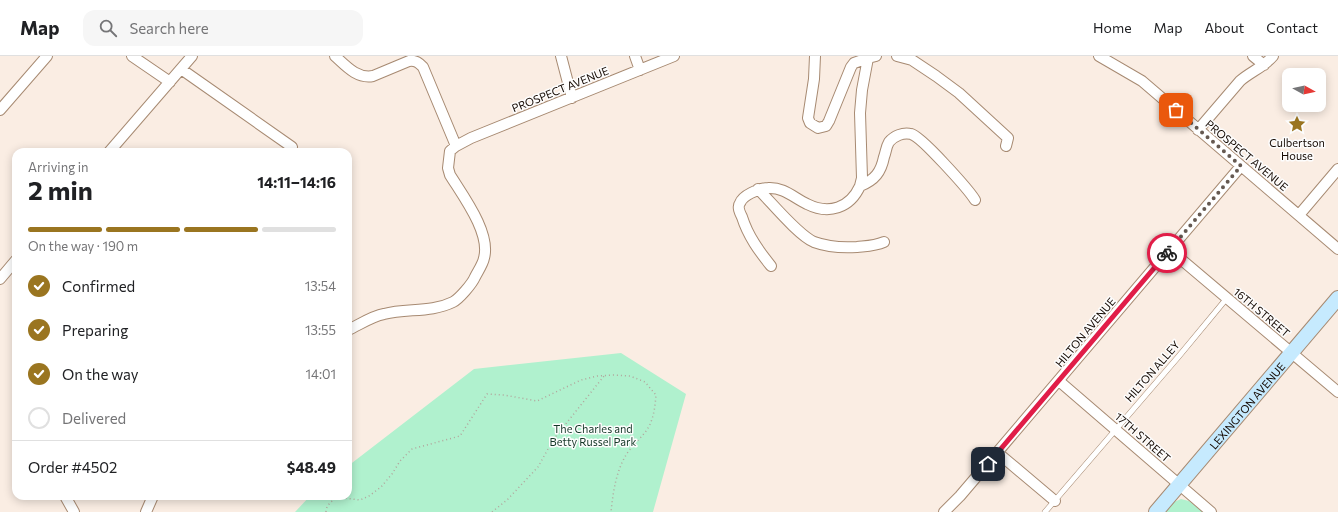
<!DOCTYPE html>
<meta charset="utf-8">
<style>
body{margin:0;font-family:Commissioner,sans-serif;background:#f6f6f6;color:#202124;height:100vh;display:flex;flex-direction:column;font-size:15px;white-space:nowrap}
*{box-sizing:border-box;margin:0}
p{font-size:13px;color:#757577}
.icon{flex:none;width:22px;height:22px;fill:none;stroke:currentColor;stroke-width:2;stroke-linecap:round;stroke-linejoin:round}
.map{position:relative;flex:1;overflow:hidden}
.side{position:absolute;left:12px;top:92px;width:340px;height:352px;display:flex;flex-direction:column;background:#fff;border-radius:12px;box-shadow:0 2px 10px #0003}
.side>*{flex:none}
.needle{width:26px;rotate:98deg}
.buttons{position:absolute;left:1282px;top:12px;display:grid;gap:8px}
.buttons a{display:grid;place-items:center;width:44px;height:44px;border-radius:8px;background:#fff;box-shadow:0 2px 10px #0003;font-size:20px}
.pin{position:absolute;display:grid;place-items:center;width:34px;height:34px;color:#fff;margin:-17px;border-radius:8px;box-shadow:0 2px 6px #0006}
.courier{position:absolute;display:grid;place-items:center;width:40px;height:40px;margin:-20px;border:3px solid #e11d48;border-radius:50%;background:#fff;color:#222;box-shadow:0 1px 5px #0007}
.overview em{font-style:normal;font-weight:700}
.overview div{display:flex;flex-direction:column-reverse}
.overview{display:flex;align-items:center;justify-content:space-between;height:68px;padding:0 16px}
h1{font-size:26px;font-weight:700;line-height:30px}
.bar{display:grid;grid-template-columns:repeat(4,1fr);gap:6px 4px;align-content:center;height:48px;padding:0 16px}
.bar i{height:5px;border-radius:3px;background:#e0e0e0}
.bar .on{background:#9a7520}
.bar p{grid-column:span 4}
.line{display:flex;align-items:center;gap:10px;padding:0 16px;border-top:1px solid #e0e0e0}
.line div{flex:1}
ol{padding:0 16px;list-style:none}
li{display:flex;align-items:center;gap:12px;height:44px}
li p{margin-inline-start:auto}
li .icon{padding:4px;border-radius:50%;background:#9a7520;color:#fff;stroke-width:4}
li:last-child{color:#757577}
li i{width:22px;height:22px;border:2px solid #e0e0e0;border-radius:50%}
header{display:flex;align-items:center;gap:24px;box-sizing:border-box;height:56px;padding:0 20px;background:#fff;border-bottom:1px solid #e0e0e0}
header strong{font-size:19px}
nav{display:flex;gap:22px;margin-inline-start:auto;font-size:14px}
.search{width:280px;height:36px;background:#f6f6f6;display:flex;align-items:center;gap:10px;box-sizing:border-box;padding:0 14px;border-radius:12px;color:#757577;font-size:15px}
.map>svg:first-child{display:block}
.green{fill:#b0f1ce}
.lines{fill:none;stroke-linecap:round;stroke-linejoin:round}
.lane-casing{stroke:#a78a72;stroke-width:6}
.street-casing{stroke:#a78a72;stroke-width:12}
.secondary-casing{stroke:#a78a72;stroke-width:16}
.path{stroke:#b1a59c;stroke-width:1.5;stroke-dasharray:1 3;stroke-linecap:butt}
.lane{stroke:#fff;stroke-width:5}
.street{stroke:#fff;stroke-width:10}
.secondary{stroke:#c6eafe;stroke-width:14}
.done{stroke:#655951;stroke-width:4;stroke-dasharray:0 7.2}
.route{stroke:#e11d48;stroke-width:5}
.labels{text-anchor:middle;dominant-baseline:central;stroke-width:3;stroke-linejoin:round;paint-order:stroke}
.street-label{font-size:11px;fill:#150a03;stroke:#fdfdfd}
.poi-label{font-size:11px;fill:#150a03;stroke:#fdfdfd}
.park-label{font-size:11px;fill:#133626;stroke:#fdfdfd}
</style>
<header>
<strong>Map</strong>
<div class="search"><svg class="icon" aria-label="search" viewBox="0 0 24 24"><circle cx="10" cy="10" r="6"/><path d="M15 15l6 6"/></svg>Search here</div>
<nav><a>Home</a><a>Map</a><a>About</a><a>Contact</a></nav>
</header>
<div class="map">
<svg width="1338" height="456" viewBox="0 0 1338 456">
<rect width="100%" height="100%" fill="#faede3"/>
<!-- green -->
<path class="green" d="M621 297 686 338 653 456H295L310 440H348V410L474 313Z
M1181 443 1189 445 1203 456H1164L1174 446Z"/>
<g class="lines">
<!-- lane casing -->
<g class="lane-casing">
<path id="lane" d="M1045 456 1179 300 1227 242"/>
</g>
<!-- street casing -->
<g class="street-casing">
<path id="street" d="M132 0 170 26
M335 0C346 10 357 23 373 20L409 5C416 4 419 7 423 11L456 90
M561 0 572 42
M635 0 640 14
M815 0 814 23 808 62 810 67 818 72 826 70 829 65 851 11 854 7 868 2
M897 0 912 4 936 20 959 37 1008 82 1006 90
M1099 0 1142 25 1338 193
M1253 0 1264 9
M181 13 292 91
M0 54 47 0
M1198 74 1240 25C1250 16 1264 11 1273 0
M109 96 192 0
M860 130 862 122 860 57 862 34 868 2 876 0
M758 133C772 147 798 179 814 186 828 191 843 192 857 191 867 190 875 190 884 186
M1299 159 1338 113
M1170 194 1338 336
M771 210C759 195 748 180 742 161 740 157 737 151 740 147 742 142 747 139 751 137 757 134 762 132 768 132 784 131 794 142 807 148 829 159 850 152 860 130 875 124 881 116 884 101 886 96 886 91 889 86 894 80 903 76 911 78 921 80 969 134 975 144
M0 223 16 204
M348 274C359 269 372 260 384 258 407 252 431 257 453 246 459 243 472 228 475 221 478 215 483 208 484 202 491 177 463 140 450 119L448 112 450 95 456 90 471 82 674 0
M1059 325 1211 456
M998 397 1055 445
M65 440 74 456
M146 456 153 440
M944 456 960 440 1241 110"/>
</g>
<!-- secondary casing -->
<g class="secondary-casing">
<g id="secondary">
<path id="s1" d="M1156 456 1338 242"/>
</g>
</g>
<!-- path -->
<path class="path" d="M326 456C326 449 332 445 337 441L360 444 369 440 381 431 392 418 400 405 412 393 460 380 487 338 504 339 537 345 581 324 597 320 613 319 630 320 645 326 656 339C655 350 654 362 648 372 642 382 632 389 626 399 616 416 613 436 611 456
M492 456 507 444 538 411 553 384 604 320"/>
<!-- lane -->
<use href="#lane" class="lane"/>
<!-- street -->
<use href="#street" class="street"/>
<!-- secondary -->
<use href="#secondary" class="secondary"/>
</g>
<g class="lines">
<!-- done -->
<path class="done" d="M1167 197 1241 110 1176 54"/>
<!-- route -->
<path class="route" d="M988 408 1167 197"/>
</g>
<!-- icons -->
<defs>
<g id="sight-bare" transform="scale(1.38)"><path d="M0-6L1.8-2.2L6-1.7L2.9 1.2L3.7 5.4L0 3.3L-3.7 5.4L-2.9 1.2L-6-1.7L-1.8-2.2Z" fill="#9a7520" stroke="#fdfdfd" stroke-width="2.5" paint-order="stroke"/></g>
</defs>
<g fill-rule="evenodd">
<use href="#sight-bare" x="1297" y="68"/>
</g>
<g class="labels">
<!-- street labels -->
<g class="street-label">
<text transform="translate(560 33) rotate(-22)">PROSPECT AVENUE</text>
<text transform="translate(1247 99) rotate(40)">PROSPECT AVENUE</text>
<text transform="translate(1262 256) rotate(40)">16TH STREET</text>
<text transform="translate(1085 276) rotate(-50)">HILTON AVENUE</text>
<text transform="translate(1152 315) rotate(-49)">HILTON ALLEY</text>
<text stroke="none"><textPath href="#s1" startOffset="140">LEXINGTON AVENUE</textPath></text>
<text transform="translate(1143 381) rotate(41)">17TH STREET</text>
</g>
<!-- poi labels -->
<g class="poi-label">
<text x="1297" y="86">Culbertson<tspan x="1297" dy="13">House</tspan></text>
</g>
<!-- park labels -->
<g class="park-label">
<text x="593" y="372">The Charles and<tspan x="593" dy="13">Betty Russel Park</tspan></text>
</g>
</g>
</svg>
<div class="buttons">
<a><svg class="needle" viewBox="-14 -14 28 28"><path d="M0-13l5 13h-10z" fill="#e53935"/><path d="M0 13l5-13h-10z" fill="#757577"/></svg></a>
</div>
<div class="pin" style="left:1176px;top:54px;background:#ea580c"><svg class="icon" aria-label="bag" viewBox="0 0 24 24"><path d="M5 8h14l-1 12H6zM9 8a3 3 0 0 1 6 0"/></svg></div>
<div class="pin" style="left:988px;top:408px;background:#1f2937"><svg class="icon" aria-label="home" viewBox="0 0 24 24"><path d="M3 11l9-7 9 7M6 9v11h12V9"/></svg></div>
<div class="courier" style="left:1167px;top:197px"><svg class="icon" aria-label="bike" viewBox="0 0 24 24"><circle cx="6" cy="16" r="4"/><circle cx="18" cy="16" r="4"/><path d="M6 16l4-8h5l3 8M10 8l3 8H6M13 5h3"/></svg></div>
<section class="side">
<div class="overview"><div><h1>2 min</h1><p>Arriving in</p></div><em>14:11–14:16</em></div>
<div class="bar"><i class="on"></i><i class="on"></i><i class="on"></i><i></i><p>On the way · 190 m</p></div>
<ol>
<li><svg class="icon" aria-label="check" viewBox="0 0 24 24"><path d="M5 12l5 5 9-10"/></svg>Confirmed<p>13:54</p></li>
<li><svg class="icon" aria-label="check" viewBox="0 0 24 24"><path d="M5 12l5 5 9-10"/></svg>Preparing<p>13:55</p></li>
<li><svg class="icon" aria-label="check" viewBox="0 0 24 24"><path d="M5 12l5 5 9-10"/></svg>On the way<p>14:01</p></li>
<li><i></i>Delivered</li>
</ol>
<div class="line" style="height:52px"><div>Order #4502</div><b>$48.49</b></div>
</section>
</div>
